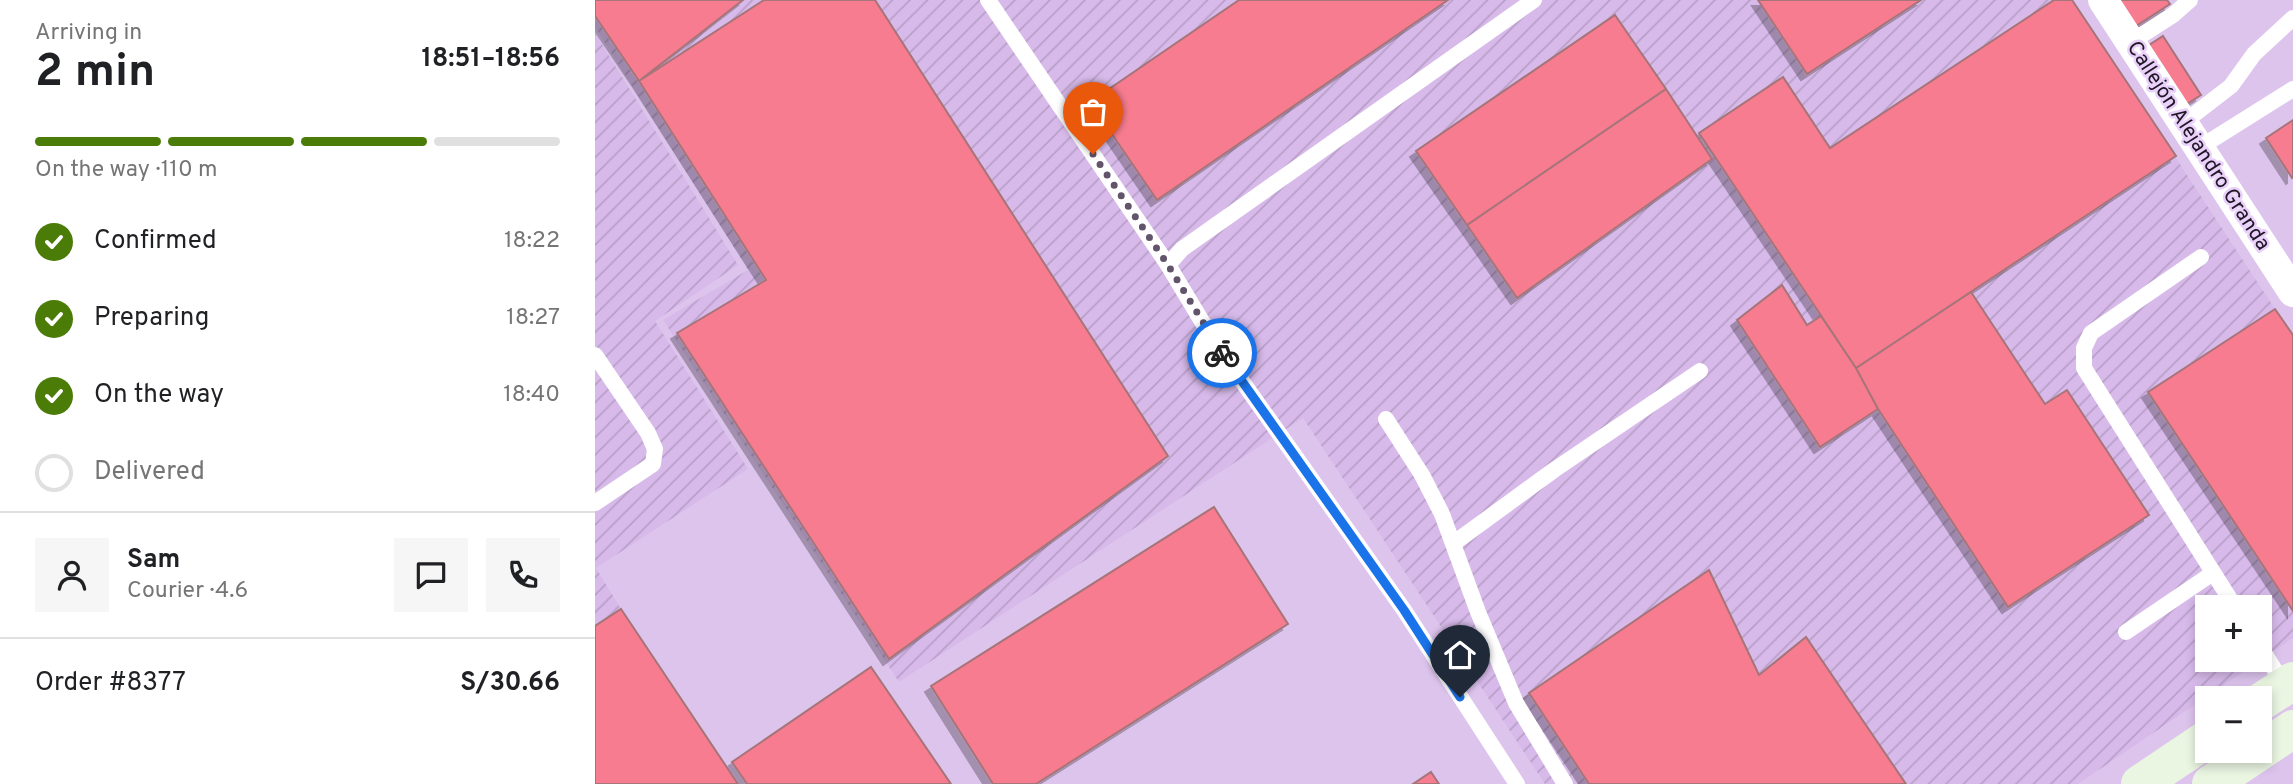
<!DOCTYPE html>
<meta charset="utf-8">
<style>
body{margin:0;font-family:Overpass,sans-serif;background:#f6f6f6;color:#202124;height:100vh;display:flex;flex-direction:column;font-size:26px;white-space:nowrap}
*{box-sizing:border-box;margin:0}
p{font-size:23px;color:#757577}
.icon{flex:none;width:38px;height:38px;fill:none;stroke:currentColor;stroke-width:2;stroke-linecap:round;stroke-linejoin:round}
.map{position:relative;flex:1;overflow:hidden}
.drawer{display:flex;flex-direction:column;background:#fff;width:595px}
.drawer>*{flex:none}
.controls{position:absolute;left:1600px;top:595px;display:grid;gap:14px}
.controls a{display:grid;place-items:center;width:77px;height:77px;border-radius:0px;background:#fff;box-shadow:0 4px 10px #0003;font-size:35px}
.pin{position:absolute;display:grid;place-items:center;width:60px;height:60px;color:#fff;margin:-72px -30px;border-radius:50% 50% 50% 0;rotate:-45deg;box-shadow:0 0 7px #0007}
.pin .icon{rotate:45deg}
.courier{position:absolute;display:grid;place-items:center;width:70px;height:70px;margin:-35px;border:5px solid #1a73e8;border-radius:50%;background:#fff;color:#222;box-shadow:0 2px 9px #0007}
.headline em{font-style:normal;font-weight:700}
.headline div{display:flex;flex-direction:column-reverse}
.headline{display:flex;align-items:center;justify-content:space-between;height:119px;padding:0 35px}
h1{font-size:46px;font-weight:700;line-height:52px}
.bar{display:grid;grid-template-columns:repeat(4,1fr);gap:10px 7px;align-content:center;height:84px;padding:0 35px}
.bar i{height:9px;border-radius:5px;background:#e0e0e0}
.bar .current{background:#4b7c07}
.bar p{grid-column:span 4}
.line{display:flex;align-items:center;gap:18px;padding:0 35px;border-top:2px solid #e0e0e0}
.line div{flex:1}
.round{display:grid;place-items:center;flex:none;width:74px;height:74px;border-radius:0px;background:#f6f6f6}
ol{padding:0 35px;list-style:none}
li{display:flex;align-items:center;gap:21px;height:77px}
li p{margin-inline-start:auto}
li .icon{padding:7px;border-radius:50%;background:#4b7c07;color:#fff;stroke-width:4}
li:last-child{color:#757577}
li i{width:38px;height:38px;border:4px solid #e0e0e0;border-radius:50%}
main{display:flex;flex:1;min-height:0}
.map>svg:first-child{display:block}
.industrial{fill:url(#industrial-furrows);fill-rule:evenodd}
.building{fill:#f77b8f;stroke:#a5747a;stroke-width:2;filter:url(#shadow)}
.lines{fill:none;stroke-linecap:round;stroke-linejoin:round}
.service{stroke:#fff;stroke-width:16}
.minor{stroke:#fff;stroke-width:30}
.secondary{stroke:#eaf5e2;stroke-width:38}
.done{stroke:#62546b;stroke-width:7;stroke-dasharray:0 12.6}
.route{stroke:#1a73e8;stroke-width:9}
.labels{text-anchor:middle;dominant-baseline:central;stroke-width:5;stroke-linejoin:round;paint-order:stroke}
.street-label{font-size:21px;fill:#201725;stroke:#ead1fb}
</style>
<main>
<section class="drawer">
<div class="headline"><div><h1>2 min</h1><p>Arriving in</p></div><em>18:51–18:56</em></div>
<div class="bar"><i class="current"></i><i class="current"></i><i class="current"></i><i></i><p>On the way · 110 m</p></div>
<ol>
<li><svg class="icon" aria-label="check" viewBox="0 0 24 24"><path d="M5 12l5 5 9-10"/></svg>Confirmed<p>18:22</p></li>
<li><svg class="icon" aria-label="check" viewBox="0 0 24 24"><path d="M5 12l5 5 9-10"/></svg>Preparing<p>18:27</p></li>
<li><svg class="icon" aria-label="check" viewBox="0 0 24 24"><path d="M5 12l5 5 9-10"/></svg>On the way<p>18:40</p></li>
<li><i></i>Delivered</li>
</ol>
<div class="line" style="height:126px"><a class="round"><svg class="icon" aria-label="person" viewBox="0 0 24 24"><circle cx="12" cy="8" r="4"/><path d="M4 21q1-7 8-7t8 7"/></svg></a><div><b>Sam</b><p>Courier · 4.6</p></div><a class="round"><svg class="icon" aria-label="chat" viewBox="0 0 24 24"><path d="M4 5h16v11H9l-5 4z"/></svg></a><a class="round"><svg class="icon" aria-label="phone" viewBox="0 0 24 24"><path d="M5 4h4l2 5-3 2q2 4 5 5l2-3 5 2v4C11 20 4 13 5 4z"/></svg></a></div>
<div class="line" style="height:91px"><div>Order #8377</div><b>S/30.66</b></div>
</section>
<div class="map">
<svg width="1698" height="784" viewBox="0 0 1698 784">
<defs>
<pattern id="industrial-furrows" width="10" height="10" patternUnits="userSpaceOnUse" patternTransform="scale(1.75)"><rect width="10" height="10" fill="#d7baea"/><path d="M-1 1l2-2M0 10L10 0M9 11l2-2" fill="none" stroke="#b89fc9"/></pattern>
<filter id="shadow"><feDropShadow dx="-6" dy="6" stdDeviation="0" flood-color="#0004"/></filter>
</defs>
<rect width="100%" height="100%" fill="#ddc4ed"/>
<!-- industrial -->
<path class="industrial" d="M0 0H1477L1680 309 1553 392 1698 611V638L1483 784H950L708 418 304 682 68 320 153 270 0 27ZM1612 607H1664V660H1612Z
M0 33 143 265 60 321 153 469 1 568 26 609 0 626Z"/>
<!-- building -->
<path class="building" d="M0 0H148L44 81 0 16Z
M169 0H280L573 456 294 659 82 333 171 280 44 81Z
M644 0H853L562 200 495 102Z
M1163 0H1326L1212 74Z
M1459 0H1477L1581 156 1261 368 1104 133 1188 77 1235 148Z
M1524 0H1572L1575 4 1541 26Z
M1020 15 1071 89 872 225 821 151Z
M1568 36 1606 95 1592 104 1554 45Z
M1071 89 1117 159 922 298 872 225Z
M1698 120V177L1697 178 1671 138Z
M1187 285 1212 325 1226 316 1261 368 1283 409 1225 447 1142 320Z
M1376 292 1450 404 1472 390 1554 515 1413 607 1283 409 1261 368Z
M1680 309 1698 335V611L1553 392Z
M619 507 693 624 441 784H398L336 686Z
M1114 570 1164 675 1211 637 1311 784H994L934 693Z
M26 609 143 784H0V626Z
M276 667 356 784H152L137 762Z
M836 772 844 784H818Z"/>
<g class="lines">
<!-- service -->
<path class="service" d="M393 0 573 265 620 343 809 610 922 784
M1536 42 1578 15 1595 0
M1588 123 1636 86 1659 54 1698 18
M1604 148 1698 89
M1606 257 1496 333 1489 348V368L1640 607
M573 265 587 249 939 0
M0 355 53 433 60 449 58 464 0 503
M791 419 827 475 847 514 883 612 921 703 970 784
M859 543 959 470 1105 371
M1531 632 1618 573
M1664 645 1690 686"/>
<!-- minor -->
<path class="minor" d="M1508 0 1698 292"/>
<!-- secondary -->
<path class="secondary" d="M1664 703 1698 681
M1545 784 1612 739
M1616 784 1698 729"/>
</g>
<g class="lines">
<!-- done -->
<path class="done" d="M498 154 573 265 627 353"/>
<!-- route -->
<path class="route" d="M627 353 809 610 865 697"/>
</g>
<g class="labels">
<!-- street labels -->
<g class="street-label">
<text transform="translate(1603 146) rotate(57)">Callejón Alejandro Granda</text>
</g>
</g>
</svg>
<div class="controls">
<a>+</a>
<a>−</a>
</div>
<div class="pin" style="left:498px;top:154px;background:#ea580c"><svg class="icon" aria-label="bag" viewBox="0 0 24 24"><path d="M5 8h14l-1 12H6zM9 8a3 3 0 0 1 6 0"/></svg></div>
<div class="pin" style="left:865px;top:697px;background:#1f2937"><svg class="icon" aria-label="home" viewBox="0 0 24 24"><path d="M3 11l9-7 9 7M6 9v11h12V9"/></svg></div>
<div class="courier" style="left:627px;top:353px"><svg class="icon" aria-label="bike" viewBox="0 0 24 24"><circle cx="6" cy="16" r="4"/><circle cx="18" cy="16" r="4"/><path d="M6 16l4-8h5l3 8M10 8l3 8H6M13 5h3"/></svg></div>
</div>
</main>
